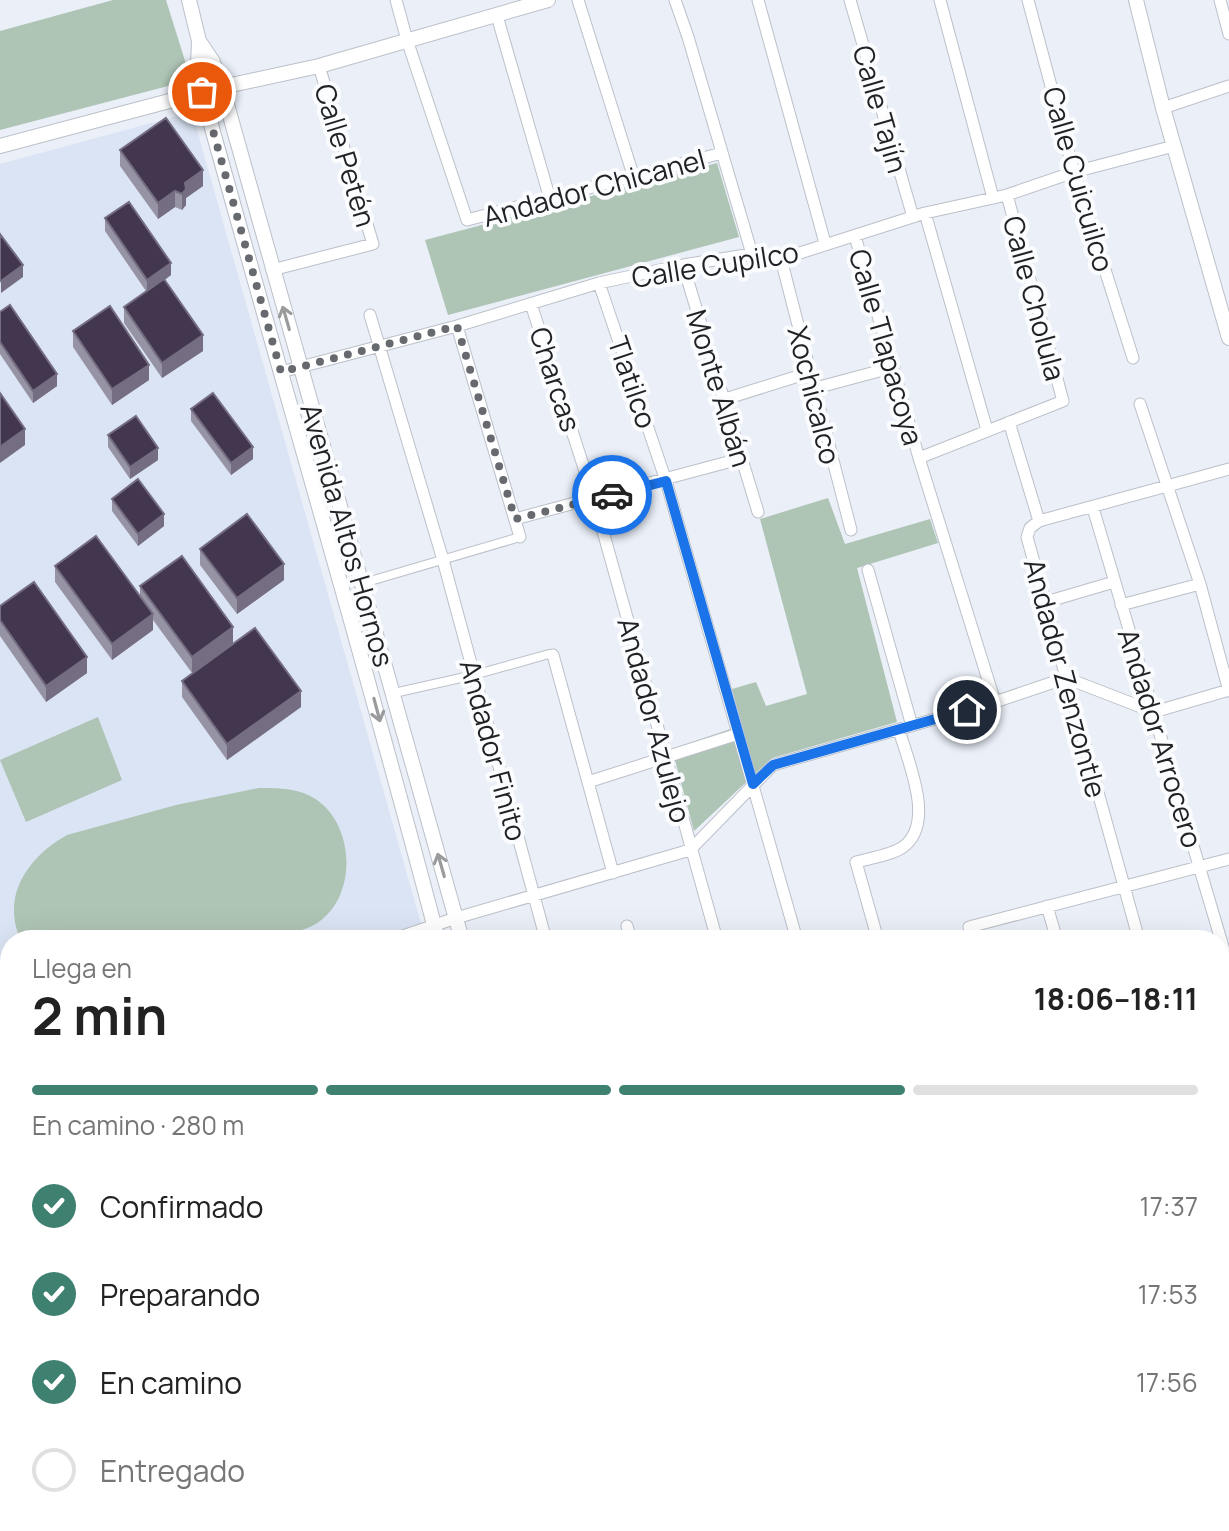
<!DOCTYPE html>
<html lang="es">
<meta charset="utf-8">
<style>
body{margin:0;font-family:Manrope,sans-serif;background:#f6f6f6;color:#222;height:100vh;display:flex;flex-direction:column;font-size:30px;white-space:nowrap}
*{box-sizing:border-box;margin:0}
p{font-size:26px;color:#767676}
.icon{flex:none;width:44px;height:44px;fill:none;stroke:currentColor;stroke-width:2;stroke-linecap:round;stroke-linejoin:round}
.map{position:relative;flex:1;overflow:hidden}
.details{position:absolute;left:0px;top:930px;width:1230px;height:602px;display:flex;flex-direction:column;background:#fff;border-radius:32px 32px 0 0;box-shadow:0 8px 32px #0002}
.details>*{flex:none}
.pin{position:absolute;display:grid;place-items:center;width:68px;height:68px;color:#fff;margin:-34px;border:4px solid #fff;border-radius:50%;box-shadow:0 2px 8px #0007}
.courier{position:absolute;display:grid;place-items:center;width:80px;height:80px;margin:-40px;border:6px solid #1a73e8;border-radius:50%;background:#fff;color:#222;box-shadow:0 2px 10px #0007}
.head em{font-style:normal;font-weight:700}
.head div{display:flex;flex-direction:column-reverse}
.head{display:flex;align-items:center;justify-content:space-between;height:136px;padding:0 32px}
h1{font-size:52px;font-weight:700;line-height:60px}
.bar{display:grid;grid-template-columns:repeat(4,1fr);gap:12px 8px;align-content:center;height:96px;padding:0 32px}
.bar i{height:10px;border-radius:6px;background:#e0e0e0}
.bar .current{background:#3f8171}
.bar p{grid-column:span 4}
ol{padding:0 32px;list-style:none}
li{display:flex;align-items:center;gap:24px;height:88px}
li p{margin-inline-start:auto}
li .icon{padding:8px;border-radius:50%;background:#3f8171;color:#fff;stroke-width:4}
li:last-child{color:#767676}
li i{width:44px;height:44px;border:4px solid #e0e0e0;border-radius:50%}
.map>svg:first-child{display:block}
.built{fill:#dbe4f4}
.green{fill:#aec4b4}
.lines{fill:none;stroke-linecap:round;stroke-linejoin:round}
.pedestrian-casing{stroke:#bbc0c9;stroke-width:10}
.minor-casing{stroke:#bbc0c9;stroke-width:13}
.tertiary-casing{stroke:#bbc0c9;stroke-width:16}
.pedestrian{stroke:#fff;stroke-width:8}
.minor{stroke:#fff;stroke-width:11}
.tertiary{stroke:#fff;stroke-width:14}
.wall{fill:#9693a4}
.shaded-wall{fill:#756e82}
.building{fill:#43374f;stroke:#756e82;stroke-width:2}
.oneway{stroke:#9a9b9c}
.done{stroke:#66696e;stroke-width:8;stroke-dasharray:0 14.4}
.route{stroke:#1a73e8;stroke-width:10}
.labels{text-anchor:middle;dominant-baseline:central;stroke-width:8;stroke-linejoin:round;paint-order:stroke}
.street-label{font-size:28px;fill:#1f2124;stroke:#fbfcfe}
</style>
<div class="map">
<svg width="1229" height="1531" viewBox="0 0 1229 1531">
<rect width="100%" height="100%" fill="#eaeff8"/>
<!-- built -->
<path class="built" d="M192 112 421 924 363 940H10V1036L0 1039V164Z"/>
<!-- green -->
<path class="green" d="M113 0H166L191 80 0 130V31Z
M717 163 739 237 448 315 425 240Z
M828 498 845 544 930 519 938 543 857 568 897 722 772 758 694 831 672 749 742 725 732 689 756 682 766 706 807 694 760 519Z
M98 717 122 780 26 822 0 760Z
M259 788C279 788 300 788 317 800 357 828 357 903 312 926 273 945 216 940 174 940 123 940 72 940 21 940 0 896 29 856 67 835L176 805Z
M1171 1522H1210L1214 1531H1148Z"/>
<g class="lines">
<!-- pedestrian casing -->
<g class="pedestrian-casing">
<path id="pedestrian" d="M360 584 520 537
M394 693 474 675 549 654 553 655"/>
</g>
<!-- minor casing -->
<g class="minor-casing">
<path id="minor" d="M396 0 407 40 467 220 722 153
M578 0 634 178
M675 0 688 37 752 254
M758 0 825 243
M850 0 913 217
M940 0 993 198
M1028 0 1074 172 1133 358
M1220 0 1229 34
M497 16 550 199
M1163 108 1229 86
M925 213 987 430
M855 236 919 458 995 702
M781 259 851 530
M683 265 758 512
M272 270 373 244 319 66
M599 283 666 481 797 940
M531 304 594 499 717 940
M370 315 443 560 546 940
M457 326 520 537
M281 372 457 326 599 283 683 265 752 254 781 259 925 213 1007 195 1074 172 1174 146
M812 389 894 367
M722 400 808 373
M1140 404 1200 584 1229 691
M1009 422 1039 521 1030 528 1027 537 1139 940
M919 458 1063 401 1007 195
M1093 508 1229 967
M515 519 743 458
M1039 521 1229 469
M868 570 912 726
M1046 602 1114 582
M1121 605 1200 584
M553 655 613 873
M588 782 738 734
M1047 906 1057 940
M627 926 631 940
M969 927 1229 859
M391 940 456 918 690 850 773 765 995 702 1066 678 1154 712 1229 690
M878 940 856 862C870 858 892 855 903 847 936 823 908 762 899 730
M0 1055 10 1052
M0 1074 10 1071
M1220 1138 1229 1170
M0 1194 10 1228
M1220 1301 1229 1299
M1220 1495 1229 1493
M94 1522 96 1531
M402 1522 404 1531
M497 1522 499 1531
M728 1522 730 1531
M826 1522 829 1531
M925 1522 928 1531
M1024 1522 1026 1531
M328 1531 359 1522"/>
</g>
<!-- tertiary casing -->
<g class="tertiary-casing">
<path id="tertiary" d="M189 0 199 41 198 65 202 92C280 375 364 656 438 940
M1136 0 1163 108 1229 338
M199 41 213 62 222 87 462 940
M0 146 222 87 319 66 548 0
M1220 997 1229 995
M1220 1056 1229 1053
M0 1339 10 1336
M1220 1505 1228 1531
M599 1522 602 1531
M619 1522 621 1531
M1105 1531 1131 1522"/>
</g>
<!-- pedestrian -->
<use href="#pedestrian" class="pedestrian"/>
<!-- minor -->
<use href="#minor" class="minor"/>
<!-- tertiary -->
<use href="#tertiary" class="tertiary"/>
</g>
<!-- wall -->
<path class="wall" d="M120 150 203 186 186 198V205L182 210 175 207 158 219 120 166Z
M105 218 171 275 165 280 203 351 162 378 124 323V307L146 291 105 231Z
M0 312 57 386 33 403 0 354Z
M73 331 149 380 112 405 73 347Z
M191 409 253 459 231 475 191 421Z
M108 435 158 460 130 479 108 447Z
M112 499 164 526 138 546 112 511Z
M200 549 284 580 237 614 200 565Z
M55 566 140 597V586L233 643 192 673 153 620V630L112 660 55 582Z
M0 606 87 673 46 702 0 636Z
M182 681 301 707 227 760 182 697Z"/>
<!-- shaded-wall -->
<path class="shaded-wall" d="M203 170V186L186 198V205L182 210V194L185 183Z
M175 191V207L158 219V203Z
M171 263V275L147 292V280Z
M23 265V277L1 293V281Z
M203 335V351L162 378V363Z
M149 365V380L112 405V389Z
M57 374V386L33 403V391Z
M25 429V445L0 463V447Z
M253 447V459L231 475V463Z
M158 448V460L130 479V467Z
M164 514V526L138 546V534Z
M284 564V580L237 614V598Z
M153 614V630L112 660V644Z
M233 627V643L192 673V657Z
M87 657V673L46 702V686Z
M301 691V707L227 760V744Z"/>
<!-- building -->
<path class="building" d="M166 118 203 170 185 183 186 189 182 194 175 191 158 203 120 150Z
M129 202 171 263 147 280 105 218Z
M0 234 23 265 1 281 0 279Z
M164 279 203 335 162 363 124 307Z
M10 305 57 374 33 391 0 342V312Z
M110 306 149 365 112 389 73 331Z
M0 393 25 429 0 447Z
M213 393 253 447 231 463 191 409Z
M136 416 158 448 130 467 108 435Z
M138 479 164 514 138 534 112 499Z
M247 514 284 564 237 598 200 549Z
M96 536 153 614 112 644 55 566Z
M182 556 233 627 192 657 140 586Z
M34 582 87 657 46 686 0 620V606Z
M255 628 301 691 227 744 182 681Z"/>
<!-- one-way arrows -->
<defs><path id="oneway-shaft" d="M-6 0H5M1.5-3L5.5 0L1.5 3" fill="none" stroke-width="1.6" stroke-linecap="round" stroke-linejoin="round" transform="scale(2)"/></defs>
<g class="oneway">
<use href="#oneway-shaft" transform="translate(286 318) rotate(-106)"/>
<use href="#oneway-shaft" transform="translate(377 710) rotate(75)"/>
<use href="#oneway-shaft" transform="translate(441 865) rotate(-106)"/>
</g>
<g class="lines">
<!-- done -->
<path class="done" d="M202 92 281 372 457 326 515 519 612 495"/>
<!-- route -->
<path class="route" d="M612 495 666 481 753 784 773 765 967 710"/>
</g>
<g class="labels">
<!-- street labels -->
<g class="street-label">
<text transform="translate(881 109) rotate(74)">Calle Tajín</text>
<text transform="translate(346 155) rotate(73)">Calle Petén</text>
<text transform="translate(1079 179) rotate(74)">Calle Cuicuilco</text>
<text transform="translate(594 187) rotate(-15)">Andador Chicanel</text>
<text transform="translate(715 264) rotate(-9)">Calle Cupilco</text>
<text transform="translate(1035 298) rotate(75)">Calle Cholula</text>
<text transform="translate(887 347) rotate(74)">Calle Tlapacoya</text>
<text transform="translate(556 379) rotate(72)">Charcas</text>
<text transform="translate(633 382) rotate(71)">Tlatilco</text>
<text transform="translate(720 388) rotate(73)">Monte Albán</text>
<text transform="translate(815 395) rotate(76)">Xochicalco</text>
<text transform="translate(348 535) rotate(74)">Avenida Altos Hornos</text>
<text transform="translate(1066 678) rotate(75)">Andador Zenzontle</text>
<text transform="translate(655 720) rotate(75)">Andador Azulejo</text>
<text transform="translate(1161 738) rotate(73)">Andador Arrocero</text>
<text transform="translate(494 750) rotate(75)">Andador Finito</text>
</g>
</g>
</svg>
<div class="pin" style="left:202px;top:92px;background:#ea580c"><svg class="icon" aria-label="bag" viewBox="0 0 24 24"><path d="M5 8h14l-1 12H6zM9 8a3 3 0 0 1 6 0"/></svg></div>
<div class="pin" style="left:967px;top:710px;background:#1f2937"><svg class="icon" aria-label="home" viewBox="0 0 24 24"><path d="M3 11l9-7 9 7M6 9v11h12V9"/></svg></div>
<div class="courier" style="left:612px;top:495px"><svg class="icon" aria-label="car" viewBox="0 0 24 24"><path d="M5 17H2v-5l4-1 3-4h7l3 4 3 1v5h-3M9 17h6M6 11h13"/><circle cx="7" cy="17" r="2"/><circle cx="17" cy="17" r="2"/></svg></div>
<section class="details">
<div class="head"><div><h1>2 min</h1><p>Llega en</p></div><em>18:06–18:11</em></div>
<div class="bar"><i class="current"></i><i class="current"></i><i class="current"></i><i></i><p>En camino · 280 m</p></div>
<ol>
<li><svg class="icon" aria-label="check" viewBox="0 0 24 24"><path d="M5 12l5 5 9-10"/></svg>Confirmado<p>17:37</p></li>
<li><svg class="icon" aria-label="check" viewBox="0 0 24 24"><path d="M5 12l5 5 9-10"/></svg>Preparando<p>17:53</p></li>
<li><svg class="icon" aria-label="check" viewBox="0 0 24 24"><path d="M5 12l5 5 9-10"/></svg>En camino<p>17:56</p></li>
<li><i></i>Entregado</li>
</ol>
</section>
</div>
